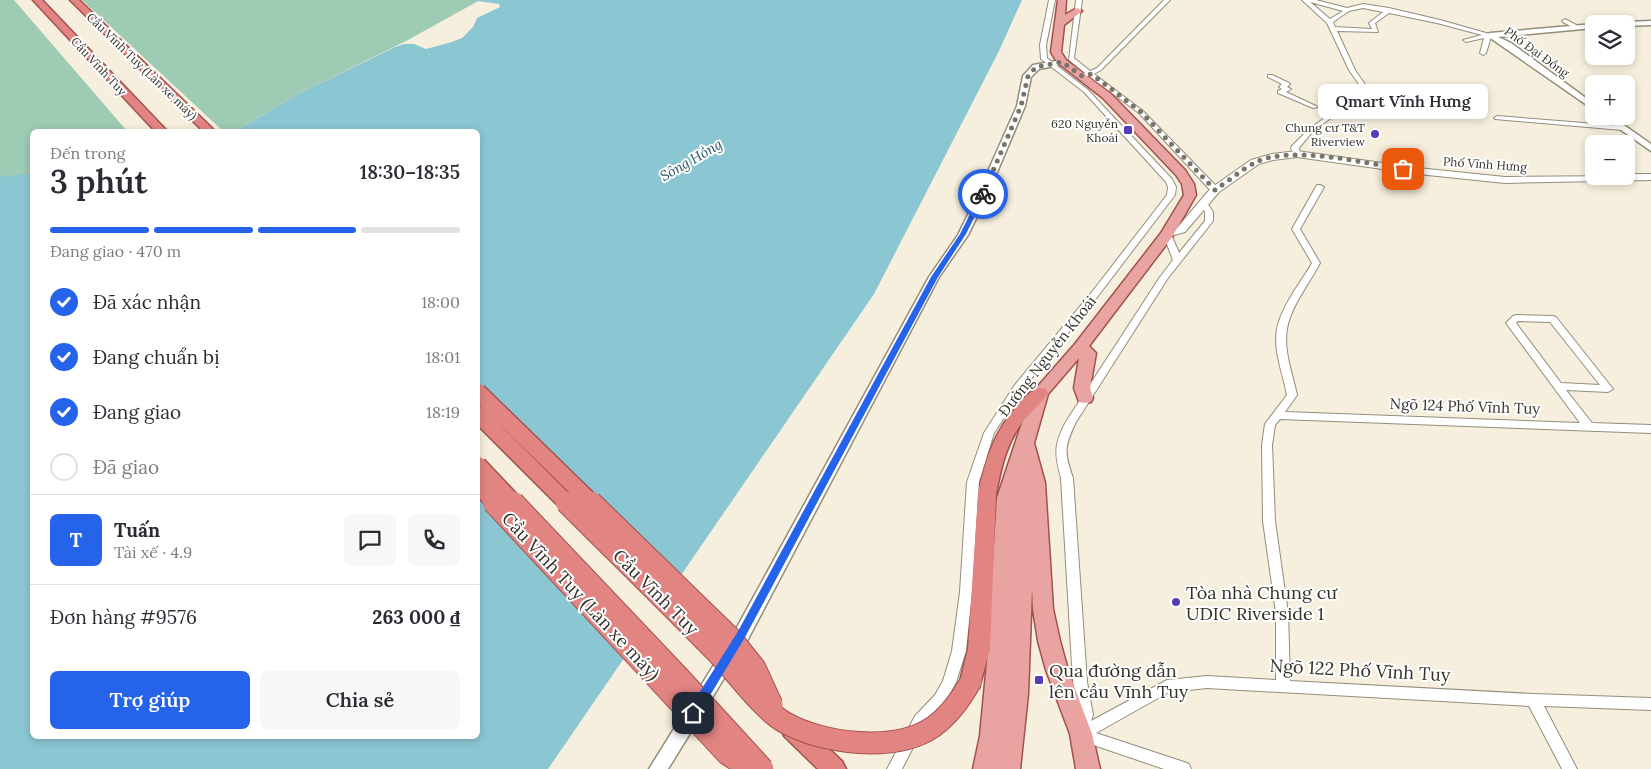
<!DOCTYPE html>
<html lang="vi">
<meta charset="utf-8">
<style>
body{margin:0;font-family:Lora,serif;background:#f7f7f7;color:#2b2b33;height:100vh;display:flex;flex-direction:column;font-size:19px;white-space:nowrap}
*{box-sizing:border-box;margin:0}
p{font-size:16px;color:#7c7c81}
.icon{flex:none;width:28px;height:28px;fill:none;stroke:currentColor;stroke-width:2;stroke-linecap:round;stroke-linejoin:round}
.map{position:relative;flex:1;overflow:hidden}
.details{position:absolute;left:30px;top:129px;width:450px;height:610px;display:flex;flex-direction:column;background:#fff;border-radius:8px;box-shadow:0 2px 8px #0003}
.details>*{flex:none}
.buttons{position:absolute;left:1585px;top:15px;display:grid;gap:10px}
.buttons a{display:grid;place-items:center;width:50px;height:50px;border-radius:8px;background:#fff;box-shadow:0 2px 8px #0003;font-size:25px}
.pin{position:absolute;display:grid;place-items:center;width:42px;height:42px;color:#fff;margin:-21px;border-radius:10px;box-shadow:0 2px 8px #0006}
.courier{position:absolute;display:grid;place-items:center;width:50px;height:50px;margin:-25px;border:4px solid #2563eb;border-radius:50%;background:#fff;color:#222;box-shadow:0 1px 6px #0007}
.bubble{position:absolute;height:35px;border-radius:8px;background:#fff;box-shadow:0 2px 8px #0003;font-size:16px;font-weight:600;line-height:35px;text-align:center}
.head em{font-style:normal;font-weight:600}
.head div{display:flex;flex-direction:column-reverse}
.head{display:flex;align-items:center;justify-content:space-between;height:85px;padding:0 20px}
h1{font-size:32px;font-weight:600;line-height:38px}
.bar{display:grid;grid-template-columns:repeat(4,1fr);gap:8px 5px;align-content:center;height:60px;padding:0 20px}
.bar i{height:6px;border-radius:4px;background:#e1e1e2}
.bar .active{background:#2563eb}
.bar p{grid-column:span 4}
.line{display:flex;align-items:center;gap:12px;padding:0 20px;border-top:1px solid #e1e1e2}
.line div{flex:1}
.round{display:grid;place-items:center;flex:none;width:52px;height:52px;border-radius:8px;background:#f7f7f7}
ol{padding:0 20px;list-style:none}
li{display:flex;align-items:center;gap:15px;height:55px}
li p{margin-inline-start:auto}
li .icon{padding:5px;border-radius:50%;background:#2563eb;color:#fff;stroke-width:4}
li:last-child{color:#7c7c81}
li i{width:28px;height:28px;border:2px solid #e1e1e2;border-radius:50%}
.primary-button{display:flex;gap:10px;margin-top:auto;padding:10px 20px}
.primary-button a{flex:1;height:58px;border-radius:8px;background:#2563eb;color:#fff;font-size:20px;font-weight:600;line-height:58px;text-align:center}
.primary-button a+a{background:#f7f7f7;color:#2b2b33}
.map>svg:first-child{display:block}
.green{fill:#9ecbb4}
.water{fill:#8bc6d3}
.pier{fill:#f7efdd}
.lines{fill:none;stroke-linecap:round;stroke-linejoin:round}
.minor-casing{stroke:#948d7c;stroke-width:2}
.tertiary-casing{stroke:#948d7c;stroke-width:3}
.secondary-casing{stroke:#948d7c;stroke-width:2}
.primary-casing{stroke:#a0534e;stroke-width:3}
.trunk-casing{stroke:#a0534e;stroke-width:3}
.minor{fill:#fff;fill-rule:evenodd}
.tertiary{fill:#fff;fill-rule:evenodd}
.secondary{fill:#fff;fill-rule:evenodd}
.primary{fill:#e9a3a1;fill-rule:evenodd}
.trunk{fill:#e28482;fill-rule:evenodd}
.trunk-bridge-far1-casing{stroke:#a0534e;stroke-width:19;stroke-linecap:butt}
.trunk-bridge-casing{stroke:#a0534e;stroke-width:23;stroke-linecap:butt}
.trunk-bridge-far1{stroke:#e28482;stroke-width:16}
.trunk-bridge{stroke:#e28482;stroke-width:21}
.route{fill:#2563eb}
.done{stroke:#787469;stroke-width:5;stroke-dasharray:0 9}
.poi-dot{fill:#543db5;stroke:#fff;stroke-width:2}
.labels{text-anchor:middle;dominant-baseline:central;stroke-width:4;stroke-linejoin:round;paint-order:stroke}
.far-street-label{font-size:12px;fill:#34312a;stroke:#fff}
.far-poi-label{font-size:12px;fill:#34312a;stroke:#fff;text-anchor:end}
.far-water-label{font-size:14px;font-style:italic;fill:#21545e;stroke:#fff}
.street-label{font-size:15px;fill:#34312a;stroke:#fff}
.near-street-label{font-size:18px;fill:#34312a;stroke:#fff}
.near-poi-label{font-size:18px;fill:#34312a;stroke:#fff;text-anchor:start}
</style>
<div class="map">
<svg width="1651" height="769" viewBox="0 0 1651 769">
<rect width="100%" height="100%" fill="#f7efdd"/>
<!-- green -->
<path class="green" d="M0 0H14L127 131H32V173L0 180Z
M82 0H480L408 40 300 93 236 131H223Z"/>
<!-- water -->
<path class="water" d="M471 0H1022L999 51 874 294 548 769H0V177L32 173V736H478V131H236L300 93 395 47 404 44H414L426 49 452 42 462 38 473 27 477 18 500 7 499 4Z"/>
<!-- pier -->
<path class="pier" d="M478 387 679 582 629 655 478 491Z"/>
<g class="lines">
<!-- minor casing -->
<g class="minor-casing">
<path id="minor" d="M1049 0H1055L1046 45 1047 58 1088 90 1172 179 1176 187 1175 195 1098 296 1022 390 994 433 979 482 972 592 966 651 956 682 945 703 925 724 902 769H887L915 716 935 695 943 681 952 651 960 592 967 482 984 433 1014 386 1092 292 1167 195 1168 187 1166 182 1084 92 1041 59 1040 45Z
M1076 0H1082L1074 58 1090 71 1097 68 1164 0H1170L1101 70 1094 74 1143 111 1218 188V192H1212L1139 113 1089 76H1084L1083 75 1085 73 1069 60Z
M1302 0H1316L1347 8 1363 4 1389 8 1440 20 1493 35 1491 37 1486 53 1483 55 1480 53 1484 38 1466 42 1463 40 1482 35 1437 23 1389 13 1375 23 1378 32 1337 31 1355 70 1368 89 1365 91 1363 90 1349 70 1327 23ZM1310 2 1343 11 1330 19ZM1363 8 1383 12 1369 23 1372 29 1335 27 1333 22 1349 11Z
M1565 19 1578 26 1579 27 1574 28 1563 22 1562 21Z
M1268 75H1272L1289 83 1290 84 1287 87 1291 89 1286 92 1318 107 1313 108 1278 93V91L1282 89 1279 87 1282 84 1268 77Z
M1497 116 1622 126 1625 128 1622 130 1495 119 1494 118Z
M1326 117 1331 118 1313 131 1299 148 1300 156H1294L1291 148 1292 146 1309 129Z
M1317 185H1320L1324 187 1300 229 1320 263C1309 284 1291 306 1287 329 1283 350 1293 375 1297 395L1285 412 1580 423 1506 323 1513 316 1516 315 1553 316 1556 317 1613 389 1608 392 1566 390 1592 423 1651 425V433L1280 419 1275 425 1272 445 1275 521 1288 613 1290 681 1533 694 1651 698V710L1544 706 1577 769H1562L1529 706 1207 688 1169 692 1096 733 1184 762 1189 764 1191 769H1164L1076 739 1074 734 1079 715 1073 682 1061 478C1054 453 1054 443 1067 420L1160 277 1173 260 1163 234 1164 232H1170L1179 253 1205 221V212L1200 205 1204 203H1207L1213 212V221L1168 278 1076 422C1064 447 1064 452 1073 478L1087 682 1093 715 1091 721 1167 680 1207 676 1276 680V613L1263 521 1262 445 1265 424 1287 395C1283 374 1273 350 1277 329 1282 305 1300 284 1312 263L1292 229ZM1518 321 1550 322 1600 385 1561 383 1516 323Z"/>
</g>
<!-- tertiary casing -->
<g class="tertiary-casing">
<path id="tertiary" d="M1651 21V25L1626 26V24H1623L1626 22Z
M1594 24V28L1498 37 1511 43 1594 104V110L1486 35 1490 33Z
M1062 60H1065V64L1039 69 1031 77 1025 106 987 196 968 235 939 277 747 641 668 769H649L735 631 929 277 958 235 977 196 1017 106 1023 76 1033 65Z
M1601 116H1611L1651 144V151Z"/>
</g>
<!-- secondary casing -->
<g class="secondary-casing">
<path id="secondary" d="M1297 151 1418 168 1505 177 1626 176V174H1651V180L1505 183 1418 174 1297 157 1273 160 1259 164 1219 192 1185 232 1167 237 1161 234 1163 232 1177 228 1211 188 1251 160 1272 154Z"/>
</g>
<!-- primary casing -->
<g class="primary-casing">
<path id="primary" d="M1058 0H1066L1065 15 1077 8 1082 11 1064 25 1061 52 1066 60 1111 94 1185 170 1194 184 1196 195 1172 237 1089 346 1096 353 1090 388 1093 398 1091 402 1085 403 1079 402 1074 388 1079 358 1048 394 1034 443 1045 483 1053 609 1060 641 1068 670 1092 734 1100 769H1076L1070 734 1046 670 1038 641 1033 609 1032 588 1028 694 1020 769H973L980 736 987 663 997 498 1032 393 1075 344 1161 233 1184 195 1182 184 1176 175 1103 98 1057 62 1051 52Z"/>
</g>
<!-- trunk casing -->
<g class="trunk-casing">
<path id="trunk" d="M33 0H42L167 131H155Z
M70 0H79L215 131H203Z
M1040 388 1046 389 1048 393C1042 403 1032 410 1025 419 1007 440 1001 467 996 494L990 649 979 688 971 690 963 688 960 681 968 649 978 494C985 460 995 430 1019 404 1025 397 1031 390 1040 388Z
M792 719 800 722 842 761 846 769H818L784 736 781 729 784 722Z"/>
</g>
<!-- minor -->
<use href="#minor" class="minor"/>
<!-- tertiary -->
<use href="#tertiary" class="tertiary"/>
<!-- secondary -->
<use href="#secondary" class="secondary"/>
<!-- primary -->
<use href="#primary" class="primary"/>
<!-- trunk -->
<use href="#trunk" class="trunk"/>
<!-- trunk-bridge-far1 casing -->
<g class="trunk-bridge-far1-casing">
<path id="trunk-bridge-far1" d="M478 392 592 503
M478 414 567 503
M478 465 514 503
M478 485 495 503"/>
</g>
<!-- trunk-bridge casing -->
<g class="trunk-bridge-casing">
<path id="trunk-bridge" d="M493 502 727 754 750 769
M513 502 679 677 763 769
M566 502C616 552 668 603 718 654 736 673 763 710 784 722 822 744 895 753 933 727 950 715 961 699 971 681
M591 502 731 638 755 668 772 705"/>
</g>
<!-- trunk-bridge-far1 -->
<use href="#trunk-bridge-far1" class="trunk-bridge-far1"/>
<!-- trunk-bridge -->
<use href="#trunk-bridge" class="trunk-bridge"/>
</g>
<!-- route -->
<path class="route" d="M983 192 986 194 966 234 938 277 744 639 697 717H689L687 713 689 709 737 633 931 277 960 234 980 194Z"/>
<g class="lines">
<!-- done -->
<path class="done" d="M983 194 1021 106 1028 76 1036 67 1062 62 1082 76 1091 74 1093 75 1141 112 1215 190C1227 182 1244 168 1256 162 1292 145 1364 163 1403 169"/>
</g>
<!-- markers -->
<g class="poi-dot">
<rect x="1123" y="125" width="10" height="10" rx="2.5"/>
<circle cx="1375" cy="134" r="5"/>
<circle cx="1176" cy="602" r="5"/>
<rect x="1034" y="675" width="10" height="10" rx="2.5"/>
</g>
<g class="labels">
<!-- far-street labels -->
<g class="far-street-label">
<text transform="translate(1537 52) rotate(36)">Phố Đại Đồng</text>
<text transform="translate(99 66) rotate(47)">Cầu Vĩnh Tuy</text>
<text transform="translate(142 66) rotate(44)">Cầu Vĩnh Tuy (Làn xe máy)</text>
<text transform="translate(1485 164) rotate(4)">Phố Vĩnh Hưng</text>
</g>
<!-- far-poi labels -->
<g class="far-poi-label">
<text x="1118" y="123">620 Nguyễn<tspan x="1118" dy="14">Khoái</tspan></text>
<text x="1365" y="127">Chung cư T&amp;T<tspan x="1365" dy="14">Riverview</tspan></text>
</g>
<!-- far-water labels -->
<g class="far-water-label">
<text transform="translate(691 160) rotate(-30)">Sông Hồng</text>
</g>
<!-- street labels -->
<g class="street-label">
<text transform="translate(1047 356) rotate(-52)">Đường Nguyễn Khoái</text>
<text transform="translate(1465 406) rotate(2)">Ngõ 124 Phố Vĩnh Tuy</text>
</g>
<!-- near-street labels -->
<g class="near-street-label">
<text transform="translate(656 592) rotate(45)">Cầu Vĩnh Tuy</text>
<text transform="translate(581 596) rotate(47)">Cầu Vĩnh Tuy (Làn xe máy)</text>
<text transform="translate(1360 670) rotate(3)">Ngõ 122 Phố Vĩnh Tuy</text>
</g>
<!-- near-poi labels -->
<g class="near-poi-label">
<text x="1186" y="592">Tòa nhà Chung cư<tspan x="1186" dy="21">UDIC Riverside 1</tspan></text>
<text x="1049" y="670">Qua đường dẫn<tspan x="1049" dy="21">lên cầu Vĩnh Tuy</tspan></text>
</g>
</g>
</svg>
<div class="buttons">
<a><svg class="icon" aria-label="layers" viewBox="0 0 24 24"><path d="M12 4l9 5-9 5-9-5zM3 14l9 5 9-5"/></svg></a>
<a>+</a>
<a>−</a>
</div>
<div class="pin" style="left:1403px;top:169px;background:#ea580c"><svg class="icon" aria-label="bag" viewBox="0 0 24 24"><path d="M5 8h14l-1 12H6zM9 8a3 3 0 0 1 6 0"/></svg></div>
<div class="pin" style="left:693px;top:713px;background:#1f2937"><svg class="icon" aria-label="home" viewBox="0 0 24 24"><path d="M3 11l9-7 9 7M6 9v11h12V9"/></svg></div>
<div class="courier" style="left:983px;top:194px"><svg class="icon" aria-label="bike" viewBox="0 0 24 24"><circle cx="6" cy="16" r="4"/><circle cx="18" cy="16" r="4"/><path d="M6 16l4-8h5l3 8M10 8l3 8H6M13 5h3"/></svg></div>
<div class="bubble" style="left:1318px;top:84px;width:170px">Qmart Vĩnh Hưng</div>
<section class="details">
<div class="head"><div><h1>3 phút</h1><p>Đến trong</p></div><em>18:30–18:35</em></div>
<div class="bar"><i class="active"></i><i class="active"></i><i class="active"></i><i></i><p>Đang giao · 470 m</p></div>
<ol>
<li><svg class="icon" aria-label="check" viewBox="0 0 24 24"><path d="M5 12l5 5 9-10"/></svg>Đã xác nhận<p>18:00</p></li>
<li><svg class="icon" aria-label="check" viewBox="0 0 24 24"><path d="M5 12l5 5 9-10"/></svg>Đang chuẩn bị<p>18:01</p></li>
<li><svg class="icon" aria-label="check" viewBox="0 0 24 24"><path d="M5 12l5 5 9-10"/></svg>Đang giao<p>18:19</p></li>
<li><i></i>Đã giao</li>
</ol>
<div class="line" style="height:90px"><b class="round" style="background:#2563eb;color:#fff">T</b><div><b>Tuấn</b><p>Tài xế · 4.9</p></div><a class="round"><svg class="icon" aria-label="chat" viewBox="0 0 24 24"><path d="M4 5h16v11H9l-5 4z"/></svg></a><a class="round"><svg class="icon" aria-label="phone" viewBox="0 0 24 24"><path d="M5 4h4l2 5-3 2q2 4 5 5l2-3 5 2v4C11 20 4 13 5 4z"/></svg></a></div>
<div class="line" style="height:65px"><div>Đơn hàng #9576</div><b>263 000 ₫</b></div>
<div class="primary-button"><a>Trợ giúp</a><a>Chia sẻ</a></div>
</section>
</div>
